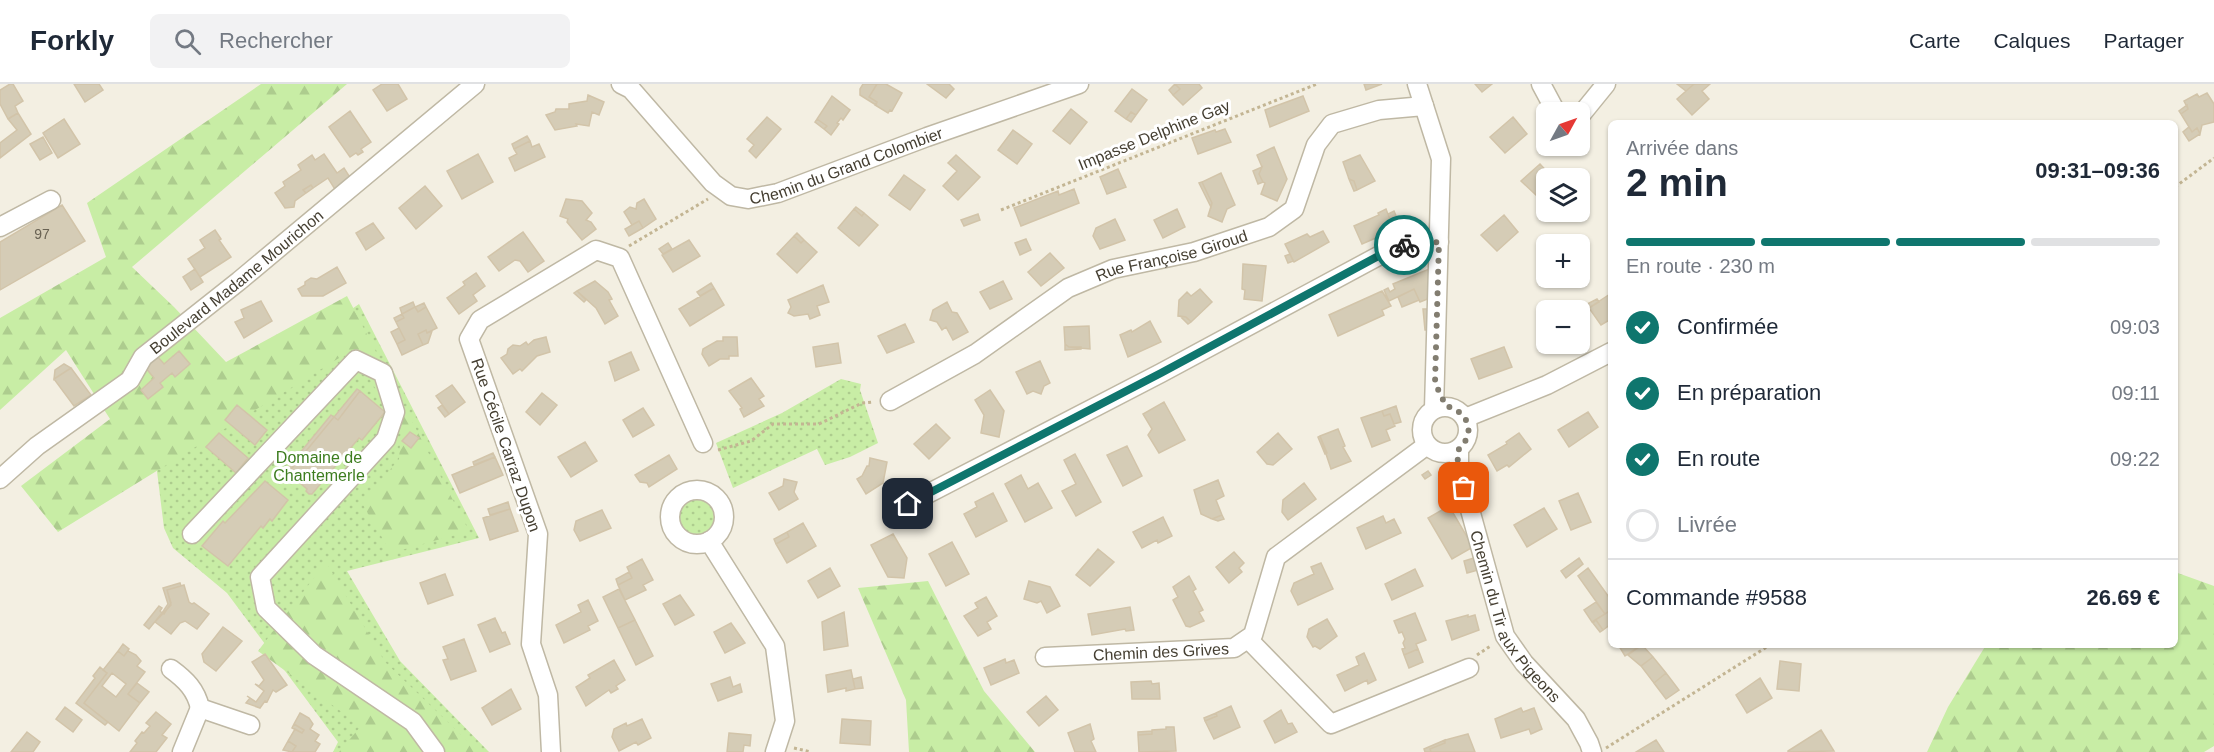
<!DOCTYPE html>
<html lang="fr">
<meta charset="utf-8">
<style>
body{margin:0;font-family:Arial,sans-serif;background:#f2f2f3;color:#1f2937;height:100vh;display:flex;flex-direction:column;font-size:22px;white-space:nowrap}
*{box-sizing:border-box;margin:0}
p{font-size:20px;color:#747a83}
.icon{flex:none;width:33px;height:33px;fill:none;stroke:currentColor;stroke-width:2;stroke-linecap:round;stroke-linejoin:round}
.map{position:relative;flex:1;overflow:hidden}
.drawer{position:absolute;left:1608px;top:36px;width:570px;height:528px;display:flex;flex-direction:column;background:#fff;border-radius:9px;box-shadow:0 2px 4px #0004}
.drawer>*{flex:none}
.needle{width:39px;rotate:50deg}
.buttons{position:absolute;left:1536px;top:18px;display:grid;gap:12px}
.buttons a{display:grid;place-items:center;width:54px;height:54px;border-radius:9px;background:#fff;box-shadow:0 2px 4px #0004;font-size:30px}
.pin{position:absolute;display:grid;place-items:center;width:51px;height:51px;color:#fff;margin:-26px;border-radius:12px;box-shadow:0 3px 9px #0006}
.courier{position:absolute;display:grid;place-items:center;width:60px;height:60px;margin:-30px;border:4px solid #0f766e;border-radius:50%;background:#fff;color:#222;box-shadow:0 2px 8px #0007}
.headline em{font-style:normal;font-weight:600}
.headline div{display:flex;flex-direction:column-reverse}
.headline{display:flex;align-items:center;justify-content:space-between;height:102px;padding:0 18px}
h1{font-size:39px;font-weight:600;line-height:45px}
.bar{display:grid;grid-template-columns:repeat(4,1fr);gap:9px 6px;align-content:center;height:72px;padding:0 18px}
.bar i{height:8px;border-radius:4px;background:#e0e1e3}
.bar .current{background:#0f766e}
.bar p{grid-column:span 4}
.line{display:flex;align-items:center;gap:15px;padding:0 18px;border-top:2px solid #e0e1e3}
.line div{flex:1}
ol{padding:0 18px;list-style:none}
li{display:flex;align-items:center;gap:18px;height:66px}
li p{margin-inline-start:auto}
li .icon{padding:6px;border-radius:50%;background:#0f766e;color:#fff;stroke-width:4}
li:last-child{color:#747a83}
li i{width:33px;height:33px;border:3px solid #e0e1e3;border-radius:50%}
header{display:flex;align-items:center;gap:36px;box-sizing:border-box;height:84px;padding:0 30px;background:#fff;border-bottom:2px solid #e0e1e3}
header strong{font-size:28px}
nav{display:flex;gap:33px;margin-inline-start:auto;font-size:21px}
.search{width:420px;height:54px;background:#f2f2f3;display:flex;align-items:center;gap:15px;box-sizing:border-box;padding:0 21px;border-radius:9px;color:#747a83;font-size:22px}
.map>svg:first-child{display:block}
.grass{fill:url(#grass-dots)}
.forest{fill:url(#forest-firs)}
.building{fill:#d5ccb6;stroke:#d2c4a9;stroke-width:1.5;fill-rule:evenodd}
.lines{fill:none;stroke-linecap:round;stroke-linejoin:round}
.minor-casing{stroke:#bfb8a4;stroke-width:21}
.path{stroke:#c3b593;stroke-width:3;stroke-dasharray:3 3;stroke-linecap:butt}
.minor{stroke:#fff;stroke-width:18}
.done{stroke:#827d70;stroke-width:6;stroke-dasharray:0 10.8}
.route{stroke:#0f766e;stroke-width:8}
.labels{text-anchor:middle;dominant-baseline:central;stroke-width:6;stroke-linejoin:round;paint-order:stroke}
.number-label{font-size:14px;fill:#696253}
.street-label{font-size:16px;fill:#453f32;stroke:#fff}
.park-label{font-size:16px;fill:#3d7d1f;stroke:#fff}
</style>
<header>
<strong>Forkly</strong>
<div class="search"><svg class="icon" aria-label="search" viewBox="0 0 24 24"><circle cx="10" cy="10" r="6"/><path d="M15 15l6 6"/></svg>Rechercher</div>
<nav><a>Carte</a><a>Calques</a><a>Partager</a></nav>
</header>
<div class="map">
<svg width="2214" height="668" viewBox="0 0 2214 668">
<defs>
<pattern id="grass-dots" width="8" height="8" patternUnits="userSpaceOnUse" patternTransform="scale(1.5)"><rect width="8" height="8" fill="#c8eda5"/><path d="M2 2h.1M6 6h.1" fill="none" stroke="#adcc8e" stroke-width="1.8" stroke-linecap="round"/></pattern>
<pattern id="forest-firs" width="22" height="20" patternUnits="userSpaceOnUse" patternTransform="scale(1.5)"><rect width="22" height="20" fill="#c8eda5"/><path d="M5 1l3.5 6h-7zM16 11l3.5 6h-7z" fill="#adcc8e"/></pattern>
</defs>
<rect width="100%" height="100%" fill="#f3efe2"/>
<!-- grass -->
<path class="grass" d="M359 220 479 454 347 487 400 577 489 668H333L338 658 227 509 173 464 164 444 154 363Z
M841 295 861 300 860 306 878 359 850 373 825 381 817 365 733 404 716 359 782 329Z
M679 434a18 18 0 1 1 36 0a18 18 0 1 1-36 0Z"/>
<!-- forest -->
<path class="forest" d="M261 0H347L132 183 174 223 226 278 347 212 469 447 391 469 362 419 399 375 401 347 352 266 58 448 21 402 110 335 66 266 0 326V234L106 173 87 119Z
M326 478 385 578 479 668H339L361 642 258 567Z
M2175 488 2214 502V662L2204 668H1927L1948 623 1986 561H2175Z
M928 497 984 607 1035 668H909L906 616 858 504Z"/>
<!-- building -->
<path class="building" d="M10 0H13L23 17 15 22 18 29 8 35 0 20V6Z
M74 0H99L103 6 85 18Z
M382 0H398L407 15 387 27 373 6Z
M863 0H877L869 13 877 18 876 21 860 11V5Z
M877 0H886L902 9 892 27 890 26 888 29 875 21 877 18 869 13Z
M927 0H949L954 5 946 14Z
M1175 0 1180 5 1173 11 1169 6Z
M1175 0H1199L1202 4 1183 21 1173 11 1180 5Z
M1364 0H1382L1366 6Z
M1475 0H1492L1482 8Z
M1677 0H1694L1686 7Z
M1694 0H1710L1702 7 1709 15 1692 31 1677 15Z
M1132 5 1147 16 1136 31 1131 28 1126 35 1115 27Z
M2207 9 2214 20V38L2202 41 2200 50 2197 44 2192 48 2181 30 2188 25 2184 17 2197 10 2199 13Z
M588 11 604 18 599 31 592 28 589 42 576 40 577 42 555 46 546 31 555 28 556 25H569V20L587 17Z
M832 12 850 26 843 36 841 34 837 39 839 40 831 51 824 45 827 42 817 35Z
M1303 12 1309 27 1270 43 1265 26Z
M2187 21 2188 25 2181 30 2179 27Z
M1071 25 1087 38 1070 60 1053 47Z
M350 27 371 58 361 65 363 68 358 71 356 69 350 73 329 43Z
M1131 28 1136 31 1131 38 1126 35Z
M18 29 31 50 0 74V59L17 46 8 35Z
M767 33 781 45 756 74 749 67 754 61 747 55Z
M1513 33 1527 50 1505 69 1490 53Z
M64 35 80 60 58 74 43 49Z
M817 35 827 42 824 45 815 38Z
M2189 43 2192 48 2197 44 2200 50 2189 57 2183 48Z
M1225 45 1231 58 1198 70 1192 54 1215 46 1216 48Z
M1013 46 1032 60 1017 80 998 66Z
M527 52 530 57 514 65 512 60Z
M43 53 52 69 40 76 30 60Z
M530 57 532 63 539 60 545 73 515 87 509 74 517 70 514 65Z
M1274 63 1287 95 1277 117 1261 110 1265 99 1263 98 1259 90 1262 83 1257 71Z
M324 70 337 89 344 84 351 95 336 107 328 94 313 104 311 101 303 106 306 109 295 117 294 123 285 124 275 109 285 102 283 98 301 86 298 81 312 71 315 76Z
M478 70 493 98 462 115 447 87Z
M956 71 980 93 958 116 943 102 957 87 948 79Z
M1360 71 1375 97 1357 106 1354 97 1349 95 1343 78Z
M1540 80 1553 94H1546V103L1537 112 1521 97Z
M1262 83 1259 90 1263 98 1258 100 1253 87Z
M1118 85 1126 103 1107 110 1100 93Z
M1221 89 1235 121 1227 125 1222 138 1208 132 1212 119 1202 98Z
M904 91 925 106 910 126 889 111Z
M1349 95 1354 97 1357 106 1354 107Z
M1202 98 1212 119 1211 123 1199 99Z
M311 101 313 104 306 109 303 106Z
M425 102 442 122 416 145 399 124Z
M1074 105 1079 119 1021 142 1014 124 1058 107 1059 111Z
M566 115 582 117 592 129 586 136 591 138 596 145 582 156 567 138 568 135 560 132Z
M644 115 656 135 643 144 639 137 632 141 624 128 630 123 636 125 637 119Z
M62 121 85 157 0 206V158Z
M856 123 864 129 862 132 854 125Z
M854 125 862 132 864 129 878 141 859 162 838 144Z
M1177 125 1185 143 1163 154 1154 136Z
M1386 125 1394 146 1362 160 1354 142 1379 131 1378 129Z
M1394 127 1400 141 1393 144 1388 130Z
M978 130 980 136 964 142 961 136Z
M1504 131 1518 148 1497 167 1481 151Z
M1115 135 1125 156 1100 165 1093 152 1096 144Z
M639 137 643 144 629 152 625 145Z
M373 139 384 154 366 166 356 149Z
M215 146 221 155 219 156 231 173 200 193 188 175 205 164 200 156Z
M1323 147 1329 158 1294 178 1285 160 1307 150 1310 153Z
M523 148 544 177 528 188 520 177 515 176 499 187 488 173Z
M797 149 804 156 801 159 794 152Z
M794 152 801 159 804 156 817 168 797 189 777 170Z
M1568 153 1575 160H1559Z
M1026 155 1031 166 1020 171 1015 159Z
M689 156 700 172 673 188 662 171Z
M668 159 672 165 663 170 659 165Z
M1050 169 1064 184 1041 202 1028 188Z
M1290 170 1293 177 1288 179 1285 172Z
M1243 180 1266 182 1262 217 1244 215 1245 206 1242 205Z
M337 183 346 199 323 212H302L298 205 305 201V198L311 194 317 195Z
M195 185 203 198 191 206 183 193Z
M1429 185 1430 214 1420 218 1414 205 1389 217 1384 206 1388 204 1390 208 1395 205 1393 200Z
M476 189 485 202 473 211 477 217 459 230 447 214 465 201 463 198Z
M595 197 608 208 612 215 609 216 618 232 605 240 596 224 577 207Z
M1003 197 1012 215 990 225 980 208Z
M711 199 714 204 700 212 697 208Z
M823 201 829 218 817 222 820 231 810 235 808 230 794 232 788 229 791 223 788 216Z
M714 204 724 221 690 242 679 225Z
M1200 205 1212 218 1191 238 1186 233 1178 232 1179 216 1187 208 1191 212Z
M1414 205 1419 216 1402 223 1398 213Z
M577 207 586 216 584 218 574 209Z
M1382 207 1391 222 1382 226 1384 231 1338 252 1329 231Z
M1610 210 1611 235 1601 241 1589 224Z
M1597 215 1599 218 1589 224 1587 220Z
M261 217 272 237 244 254 235 238 244 234 241 226Z
M413 218 415 223 402 230 400 224Z
M947 218 952 228 957 229 968 248 953 256 946 243 942 246 937 238 930 236 933 226Z
M424 219 426 223 418 228 415 223Z
M415 223 418 228 426 223 437 244 427 249 426 246 418 250 423 261 402 271 397 260 405 256 396 238 404 234 402 230Z
M1423 225H1430V246H1425Z
M402 230 404 234 396 238 394 234Z
M1180 232 1186 233 1191 238 1188 240Z
M1150 237 1161 258 1128 273 1120 251 1131 246 1132 248Z
M905 240 914 258 887 269 878 252Z
M1089 242 1090 265 1069 263 1065 260 1064 243Z
M399 244 405 256 397 260 391 248Z
M1546 244V260H1571L1562 263 1561 261 1545 268 1537 248Z
M426 246 427 249 432 247 428 259 423 261 418 250Z
M546 253 550 268 537 272 522 287 520 285 513 290 501 274 507 270 508 265 513 261 520 262 526 258 528 261 534 256Z
M723 253H737L738 272H729V275H720L709 282 702 270 703 265 717 257H723Z
M838 259 841 279 816 283 813 263Z
M1065 260 1069 263H1081V265L1065 266Z
M1504 263 1512 283 1479 295 1471 275Z
M179 267 190 280 175 293 172 289 160 299 163 303 148 315 141 306 154 294 145 283 158 273 164 280Z
M631 268 639 286 615 297 609 278Z
M1040 277 1050 299 1044 302 1041 310 1033 307 1027 310 1016 288Z
M64 280 71 284 54 295 55 286Z
M71 284 91 311 74 322 54 295Z
M751 294 764 312 759 315 764 322 744 333 740 325 742 324 729 307Z
M452 301 465 318 449 330 436 312Z
M357 305 360 307 338 336 334 333Z
M990 306 1004 327 999 353 981 349 984 331 975 316Z
M360 307 385 328 362 356 359 354 312 410H309L306 407 307 405 288 389 334 333 338 336Z
M542 309 557 321 540 341 526 328Z
M1164 318 1185 356 1159 369 1148 351 1152 345 1143 330Z
M237 321 267 346 255 361 225 336Z
M442 321 449 330 445 333 438 324Z
M1396 322 1401 338 1394 340 1390 330 1384 332 1382 327Z
M643 324 654 341 633 353 623 336Z
M1382 327 1384 332 1390 330 1395 342 1386 346 1390 356 1372 363 1361 334Z
M1588 328 1598 343 1569 363 1558 346Z
M331 331 334 333 288 389 285 387Z
M936 340 950 354 929 375 914 360Z
M1338 345 1345 362 1343 363 1351 377 1331 385 1320 352Z
M410 348 419 354 411 364 402 357Z
M219 349 248 374 236 389 206 363Z
M1278 349 1292 365 1273 381 1267 380 1257 368Z
M1519 349 1531 365 1509 383 1507 381 1497 387 1488 371 1507 360 1506 358Z
M1320 352 1327 369 1325 370 1318 353Z
M585 358 597 377 571 393 558 373Z
M1127 362 1142 392 1123 402 1107 371Z
M493 369 495 373 474 381 473 378Z
M1075 370 1101 418 1076 432 1062 407 1076 400 1064 376Z
M669 371 677 385 649 403 647 399 640 398 635 391Z
M495 373 503 391 460 409 452 391Z
M870 374 887 378 883 399 866 410 857 395 862 392 867 382H869Z
M1428 387 1431 391 1425 395 1422 391Z
M1021 391 1028 405 1038 399 1052 424 1025 438 1005 400Z
M784 395 797 398 794 408 798 415 779 426 769 409 783 402Z
M1218 396 1224 412 1216 416 1222 431 1212 435 1201 430 1194 406Z
M265 397 288 416 272 437 270 435 263 444 261 442 228 482 202 462 223 437 225 439Z
M1304 399 1316 415 1288 436 1282 428 1283 416Z
M993 409 1007 437 976 453 964 430 977 423 975 418Z
M1578 409 1591 438 1571 446 1559 417Z
M508 418 510 425 490 431 488 425Z
M1449 422 1473 463 1452 475 1428 434Z
M1544 424 1557 445 1527 463 1514 441Z
M510 425 518 447 490 456 483 434Z
M602 426 611 444 580 457 574 446 576 437Z
M1222 431 1224 435 1218 437 1212 435Z
M1383 432 1386 439 1394 435 1401 449 1366 465 1357 444Z
M1163 433 1172 452 1158 459 1157 456 1142 464 1133 448Z
M803 439 816 462 787 479 776 460 789 453 787 448Z
M787 448 789 453 776 460 774 455Z
M893 450 907 474 904 494 888 493 871 461Z
M952 458 969 490 946 502 929 470Z
M1098 465 1114 478 1090 502 1076 491Z
M1234 468 1244 479 1239 484 1242 488 1229 499 1216 483Z
M1474 474 1478 486 1467 489 1464 477Z
M1579 474 1583 480 1566 494 1561 487Z
M642 475 653 496 643 501 646 506 625 516 618 501 632 494 627 483Z
M1321 479 1333 505 1298 521 1291 507 1294 499 1314 490 1311 483Z
M830 484 840 502 818 514 808 497Z
M1588 484 1611 516V526L1605 530 1578 492Z
M1415 485 1423 502 1392 516 1385 500Z
M629 488 632 494 618 501 616 495Z
M445 490 453 511 428 520 420 499Z
M1189 492 1196 505 1193 507 1203 526 1199 528 1204 537 1190 543 1186 542 1173 516 1178 513 1173 503Z
M1029 497 1050 503 1060 522 1047 529 1041 517 1037 519 1024 515Z
M180 499 181 502 167 506 171 519 164 530 162 529 168 520 163 504Z
M184 501 189 518 192 520 194 519 209 530 197 545 185 537 180 539 171 550 155 538 171 521 167 506Z
M619 505 635 536 618 544 603 513Z
M680 511 694 531 675 541 663 520Z
M986 513 997 532 987 538 991 545 978 552 964 532 978 524 975 519Z
M588 516 598 537 588 542 590 546 564 559 556 541 581 528 578 521Z
M1596 518 1605 530 1592 538 1584 526Z
M159 522 162 524 160 527 162 529 149 545 144 541Z
M1130 523 1134 546 1126 547 1125 545 1092 551 1088 530Z
M1611 526V540L1603 546 1596 536 1592 538Z
M844 528 848 562 824 566 822 538Z
M1415 529 1426 556 1416 560 1418 565 1404 571 1402 565 1405 564 1403 559 1405 555 1402 548 1399 549 1394 537Z
M1468 531V533L1475 531 1479 546 1452 556 1446 537Z
M495 534 502 549 505 548 510 560 490 568 478 541Z
M1327 535 1337 552 1320 565 1315 562 1313 563 1307 553 1309 545Z
M635 536 653 572 636 581 618 544Z
M1596 536 1603 546 1600 548 1593 539Z
M731 539 745 559 725 569 714 548Z
M223 543 242 557 216 587 204 578 202 570Z
M464 555 476 587 451 596 443 576 448 575 443 563Z
M123 560 129 565 124 572 118 567Z
M1620 561H1641L1625 572 1619 562Z
M1642 561 1653 573 1641 582 1628 571Z
M129 565 128 567 136 571 141 577 137 582 145 588 128 610 140 619 119 647 84 619 107 589 103 586 118 567 124 572ZM112 589 126 600 116 613 102 602Z
M1418 565 1423 578 1409 584 1404 571Z
M1364 569 1376 596 1368 600 1367 596 1345 607 1337 591 1359 581 1356 573Z
M265 570 287 601 276 608 273 606 267 618 265 617 260 624 246 619 250 614 247 612 256 618 264 607 255 600 259 602 264 596 252 578Z
M1653 573 1666 589 1654 599 1641 582Z
M1005 575 1006 579 1014 576 1019 589 991 601 984 584Z
M614 576 625 596 616 602 618 605 611 609 609 606 586 622 576 603 590 594 588 591Z
M1780 577 1801 580 1799 607 1777 605Z
M100 583 107 589 84 619 108 638 105 641 76 619 95 594 93 592Z
M851 586 855 605 846 607V604L828 608 826 591Z
M1666 589 1679 606 1666 615 1654 599Z
M730 593 733 603 740 600 742 608 718 617 711 600Z
M861 593 863 604 855 605 853 595Z
M1760 594 1772 614 1747 629 1736 611Z
M1151 597 1152 600 1159 599 1160 615H1132L1131 598Z
M137 599 149 608 140 619 128 610Z
M511 605 521 625 492 641 482 624Z
M1046 612 1058 626 1039 642 1027 628Z
M1231 622 1240 643 1214 655 1205 637 1217 632 1216 629Z
M65 623 82 636 73 648 56 635Z
M1521 624 1523 628 1534 624 1542 645 1531 650 1529 645 1501 654 1495 635Z
M1281 626 1288 640 1292 639 1297 648 1275 659 1264 637Z
M156 628 171 640 162 651 167 654 156 668H130L137 659 135 657 142 648 144 649 150 642 146 639Z
M300 629 309 634 313 640 310 645 319 651 315 657 320 660 315 668H292L296 662 288 657 295 645 302 649 304 646 294 640Z
M1216 629 1217 632 1205 637 1204 634Z
M642 635 651 654 638 661 636 658 619 667 612 653 614 645 626 639 627 642Z
M842 635 871 637 870 661 840 659Z
M294 640 304 646 302 649 292 644Z
M1090 640 1094 655 1091 657 1096 668H1075L1068 649Z
M1166 643H1174L1176 667 1139 668 1138 651 1152 650V646L1166 645Z
M1821 646 1834 667 1788 668V667Z
M1152 647V650L1138 651V648Z
M27 648 40 658 33 668H11Z
M729 649 751 651 750 662 744 661 743 668H727Z
M1468 650 1475 668H1431L1430 665 1445 659V656Z
M1445 656V659L1430 665 1431 668H1425L1424 665Z
M1656 656 1664 668H1636Z
M288 657 296 662 292 668 283 666Z"/>
<g class="lines">
<!-- minor casing -->
<g class="minor-casing">
<g id="minor">
<path id="s1" d="M621 0 631 5 713 99 731 112 748 115 778 109 927 53 1079 0"/>
<path d="M1417 0 1441 75 1434 325"/>
<path d="M1541 0 1556 28"/>
<path d="M1580 32 1606 0"/>
<path d="M0 143 51 116"/>
<path id="s2" d="M890 317 975 270 1068 204 1113 185 1194 168 1269 143 1294 125 1316 61 1332 40 1379 26 1424 22"/>
<circle cx="1445" cy="346" r="23"/>
<path d="M1465 334 1547 301 1611 268"/>
<path id="s3" d="M1459 365V386L1505 552 1524 579 1576 635 1589 659 1592 668"/>
<path id="s4" d="M0 395 37 362 130 296 143 273 239 197 475 0"/>
<circle cx="697" cy="433" r="27"/>
<path d="M908 420 1161 289 1397 162 1439 158"/>
<path d="M192 450 356 276 383 289 395 328 386 355 260 493 266 524 314 571 413 638 435 668"/>
<path d="M709 457 775 562 785 637 775 668"/>
<path d="M1248 555 1331 640 1469 584"/>
<path id="s5" d="M1045 573 1234 564 1253 551 1276 473 1427 361"/>
<path d="M171 585C186 596 196 606 200 624"/>
<path d="M182 668 200 624 250 641"/>
<path d="M551 668 548 611 531 560 538 450 469 255 480 236 596 166 620 174 703 359"/>
</g>
</g>
<!-- path -->
<path class="path" d="M2175 103 2214 74
M1001 126 1317 0
M629 162 708 115
M718 366 751 357 773 340H819L862 319 873 318
M1477 571 1492 561
M794 664 811 668
M1606 664 1770 561"/>
<!-- minor -->
<use href="#minor" class="minor"/>
</g>
<g class="lines">
<!-- done -->
<path class="done" d="M1404 161 1439 158 1435 299 1446 322C1460 325 1473 338 1467 354 1465 359 1460 361 1459 365 1455 374 1461 395 1464 404"/>
<!-- route -->
<path class="route" d="M908 420 1161 289 1397 162 1404 161"/>
</g>
<g class="labels">
<!-- number labels -->
<g class="number-label">
<text x="42" y="150">97</text>
</g>
<!-- street labels -->
<g class="street-label">
<text transform="translate(1154 51) rotate(-22)">Impasse Delphine Gay</text>
<text stroke="none"><textPath href="#s1" startOffset="279">Chemin du Grand Colombier</textPath></text>
<text stroke="none"><textPath href="#s2" startOffset="320">Rue Françoise Giroud</textPath></text>
<text stroke="none"><textPath href="#s4" startOffset="310">Boulevard Madame Mourichon</textPath></text>
<text transform="translate(506 361) rotate(71)">Rue Cécile Carraz Dupon</text>
<text stroke="none"><textPath href="#s3" startOffset="180">Chemin du Tir aux Pigeons</textPath></text>
<text stroke="none"><textPath href="#s5" startOffset="116">Chemin des Grives</textPath></text>
</g>
<!-- park labels -->
<g class="park-label">
<text x="319" y="373">Domaine de<tspan x="319" dy="18">Chantemerle</tspan></text>
</g>
</g>
</svg>
<div class="buttons">
<a><svg class="needle" viewBox="-14 -14 28 28"><path d="M0-13l5 13h-10z" fill="#e53935"/><path d="M0 13l5-13h-10z" fill="#747a83"/></svg></a>
<a><svg class="icon" aria-label="layers" viewBox="0 0 24 24"><path d="M12 4l9 5-9 5-9-5zM3 14l9 5 9-5"/></svg></a>
<a>+</a>
<a>−</a>
</div>
<div class="pin" style="left:1464px;top:404px;background:#ea580c"><svg class="icon" aria-label="bag" viewBox="0 0 24 24"><path d="M5 8h14l-1 12H6zM9 8a3 3 0 0 1 6 0"/></svg></div>
<div class="pin" style="left:908px;top:420px;background:#1f2937"><svg class="icon" aria-label="home" viewBox="0 0 24 24"><path d="M3 11l9-7 9 7M6 9v11h12V9"/></svg></div>
<div class="courier" style="left:1404px;top:161px"><svg class="icon" aria-label="bike" viewBox="0 0 24 24"><circle cx="6" cy="16" r="4"/><circle cx="18" cy="16" r="4"/><path d="M6 16l4-8h5l3 8M10 8l3 8H6M13 5h3"/></svg></div>
<section class="drawer">
<div class="headline"><div><h1>2 min</h1><p>Arrivée dans</p></div><em>09:31–09:36</em></div>
<div class="bar"><i class="current"></i><i class="current"></i><i class="current"></i><i></i><p>En route · 230 m</p></div>
<ol>
<li><svg class="icon" aria-label="check" viewBox="0 0 24 24"><path d="M5 12l5 5 9-10"/></svg>Confirmée<p>09:03</p></li>
<li><svg class="icon" aria-label="check" viewBox="0 0 24 24"><path d="M5 12l5 5 9-10"/></svg>En préparation<p>09:11</p></li>
<li><svg class="icon" aria-label="check" viewBox="0 0 24 24"><path d="M5 12l5 5 9-10"/></svg>En route<p>09:22</p></li>
<li><i></i>Livrée</li>
</ol>
<div class="line" style="height:78px"><div>Commande #9588</div><b>26.69 €</b></div>
</section>
</div>
